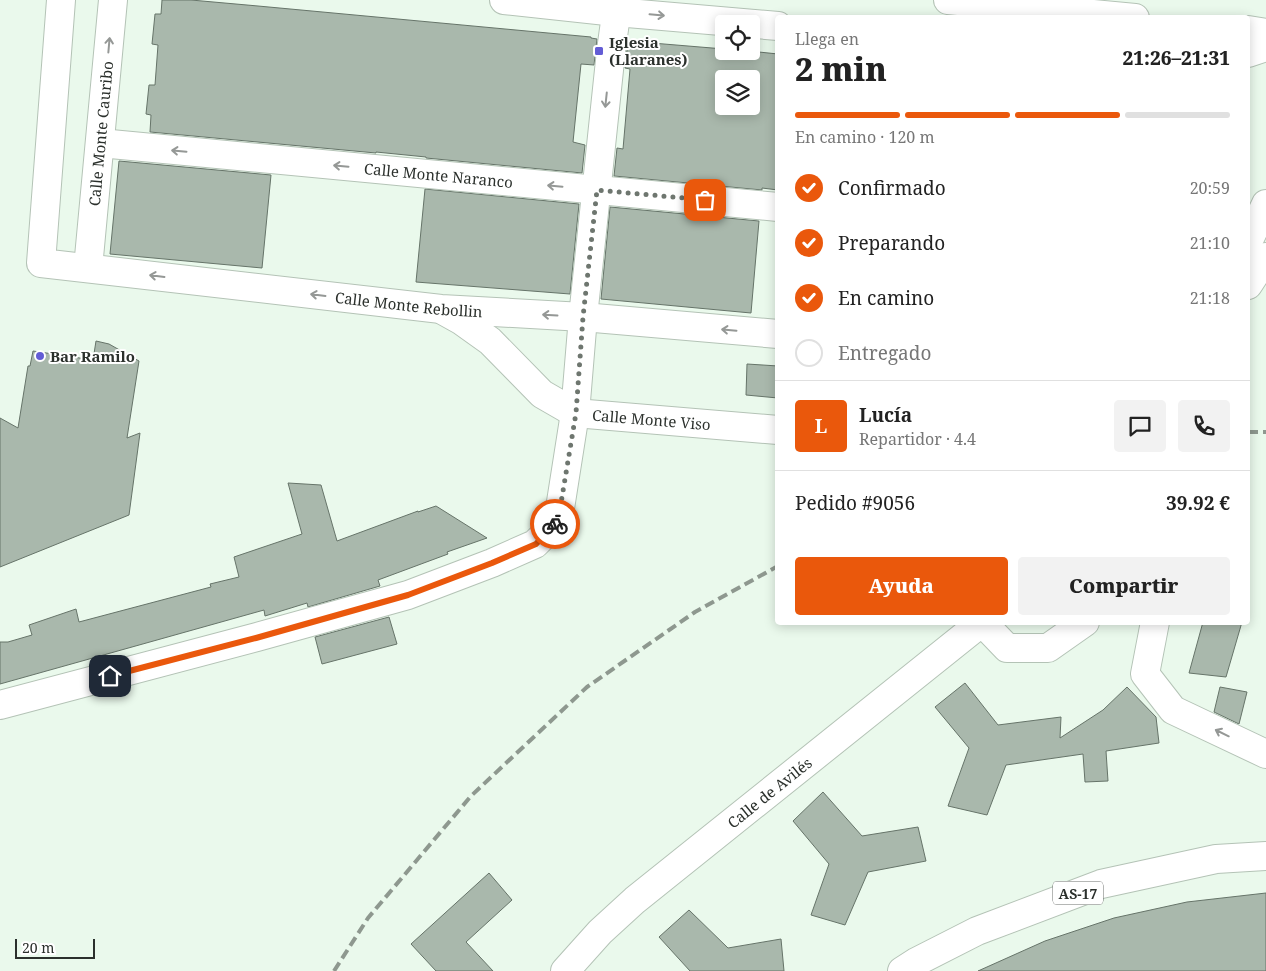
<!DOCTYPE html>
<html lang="es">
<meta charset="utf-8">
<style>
body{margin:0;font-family:"Noto Serif",serif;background:#f2f2f2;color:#222;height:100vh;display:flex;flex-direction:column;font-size:19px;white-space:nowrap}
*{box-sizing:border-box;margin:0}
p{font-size:16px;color:#767676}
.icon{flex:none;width:28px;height:28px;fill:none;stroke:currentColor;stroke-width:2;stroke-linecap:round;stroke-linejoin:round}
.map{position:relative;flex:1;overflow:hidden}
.details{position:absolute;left:775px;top:15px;width:475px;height:610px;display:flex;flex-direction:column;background:#fff;border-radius:5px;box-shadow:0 2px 12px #0003}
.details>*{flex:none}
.fabs{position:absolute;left:715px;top:15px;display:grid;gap:10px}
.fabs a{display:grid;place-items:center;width:45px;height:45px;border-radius:5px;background:#fff;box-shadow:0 2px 12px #0003;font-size:25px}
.scale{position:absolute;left:15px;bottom:12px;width:80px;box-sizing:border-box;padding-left:5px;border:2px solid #2b302c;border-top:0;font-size:14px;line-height:18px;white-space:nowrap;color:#2b302c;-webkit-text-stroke:4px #fff;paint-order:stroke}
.pin{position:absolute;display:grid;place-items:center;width:42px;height:42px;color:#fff;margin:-21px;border-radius:10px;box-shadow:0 2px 8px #0006}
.courier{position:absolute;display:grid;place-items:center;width:50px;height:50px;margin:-25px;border:4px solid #ea580c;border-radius:50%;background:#fff;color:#222;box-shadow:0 1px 6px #0007}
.head em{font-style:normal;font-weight:800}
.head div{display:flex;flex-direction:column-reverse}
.head{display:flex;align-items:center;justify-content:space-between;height:85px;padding:0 20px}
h1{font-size:32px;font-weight:800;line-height:38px}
.bar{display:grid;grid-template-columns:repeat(4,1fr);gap:8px 5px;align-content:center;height:60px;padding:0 20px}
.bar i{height:6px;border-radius:4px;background:#e0e0e0}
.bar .selected{background:#ea580c}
.bar p{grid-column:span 4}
.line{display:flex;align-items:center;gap:12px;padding:0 20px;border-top:1px solid #e0e0e0}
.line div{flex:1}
.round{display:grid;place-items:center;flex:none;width:52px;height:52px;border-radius:5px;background:#f2f2f2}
ol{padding:0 20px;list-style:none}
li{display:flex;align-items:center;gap:15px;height:55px}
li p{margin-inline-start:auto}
li .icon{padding:5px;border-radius:50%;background:#ea580c;color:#fff;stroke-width:4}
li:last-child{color:#767676}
li i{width:28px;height:28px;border:2px solid #e0e0e0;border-radius:50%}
.cta{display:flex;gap:10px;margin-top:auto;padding:10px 20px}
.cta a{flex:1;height:58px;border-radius:5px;background:#ea580c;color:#fff;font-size:20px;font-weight:800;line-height:58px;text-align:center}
.cta a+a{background:#f2f2f2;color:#222}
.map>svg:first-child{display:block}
.building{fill:#a9b8ac;stroke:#667469;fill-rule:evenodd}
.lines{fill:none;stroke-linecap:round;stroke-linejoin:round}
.street-casing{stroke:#b4c3b6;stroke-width:30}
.primary-casing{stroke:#b4c3b6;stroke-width:30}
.street{stroke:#fff;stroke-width:28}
.primary{stroke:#fff;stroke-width:28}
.rail{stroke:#8e988f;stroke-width:4;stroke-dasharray:10 5;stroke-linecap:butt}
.oneway{stroke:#959896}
.done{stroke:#6e766f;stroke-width:5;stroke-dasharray:0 9}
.route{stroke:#ea580c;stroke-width:6}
.poi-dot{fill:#635cd5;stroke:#fff;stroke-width:2}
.labels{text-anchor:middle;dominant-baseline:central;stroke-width:4;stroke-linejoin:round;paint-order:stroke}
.shield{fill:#fff;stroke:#6b6e6b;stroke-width:1}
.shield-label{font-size:14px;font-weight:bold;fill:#2b302c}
.poi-label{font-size:15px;font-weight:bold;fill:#2b302c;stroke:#fff;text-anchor:start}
.street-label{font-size:15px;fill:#2b302c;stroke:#fff}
</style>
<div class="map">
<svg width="1266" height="971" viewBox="0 0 1266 971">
<rect width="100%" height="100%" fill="#eaf9ec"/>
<!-- building -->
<path class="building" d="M162 0H191L258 6 591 37V38L597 39 594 65 581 64 573 142 585 145 582 173 426 158V157L376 152V153L150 132 151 115 146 114 149 85H155L158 45 152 44 155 14H161Z
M628 41 724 49V51H749L778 54V190L762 188V190L614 176 617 148 623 149 630 69 625 68ZM724 79H751V106H724Z
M119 161 271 175 262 268 110 254Z
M425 189 579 204 570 294 416 282Z
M610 207 759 221 751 313 601 299Z
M96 341 109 344 139 361 127 438 140 433 129 515 0 567V418L18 428 28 366H30L33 351 93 360Z
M747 364 778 366V398L746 395Z
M288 483 321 485 337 541 418 511V512L436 506 487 538 447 552 448 554 378 580 380 586 308 607 307 603 265 616 264 610 0 684V642H8L32 635 29 625 76 609 79 622 211 587 210 584 239 577 234 557 302 534Z
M389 617 397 644 322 664 315 637Z
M1203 622H1242L1226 677 1189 673Z
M965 683 998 725 1061 717 1060 738 1103 710 1127 687 1156 717 1159 743 1106 751 1108 781 1085 782 1083 754 1006 765 987 815 948 806 969 748 935 707Z
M1220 687 1247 692 1239 724 1214 712Z
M823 792 862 836 918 827 926 861 868 872 845 925 811 915 829 864 793 821Z
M489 873 512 900 466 942 493 971H436L411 944Z
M1266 893V971H978L1045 941 1114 918 1187 902Z
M689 910 728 948 781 939 784 971H690L659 937Z"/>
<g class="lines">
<!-- street casing -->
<g class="street-casing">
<g id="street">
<path id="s1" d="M61 0 41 263 441 309 583 317 778 334"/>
<path d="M504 0 616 12 778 26"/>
<path d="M948 0 1135 18"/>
<path d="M1248 30 1266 33"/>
<path d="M1248 53 1266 47"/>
<path id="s2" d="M100 143 778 207"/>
<path d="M1248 242 1266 204"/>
<path id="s3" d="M88 268 113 0"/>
<path d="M1248 285 1266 257"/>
<path id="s4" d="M444 311 462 321 490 341 542 394 575 413 778 430"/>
<path d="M982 622 1007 648H1048L1085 622"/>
<path d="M1155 622 1145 674 1173 710 1266 754"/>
<path d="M0 705 257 637 408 595 492 563 535 544 558 521 575 413 583 317 611 51 618 0"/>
<path id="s5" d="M565 971 600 932 635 900 982 622"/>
</g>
</g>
<!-- primary casing -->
<g class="primary-casing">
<path id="primary" d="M902 971 916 962 977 931 1101 884 1216 859 1266 856"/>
</g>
<!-- street -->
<use href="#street" class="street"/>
<!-- primary -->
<use href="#primary" class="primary"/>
<!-- rail -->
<path class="rail" d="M1248 432H1266
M334 971 368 918 471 796 587 687 695 612 778 566"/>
</g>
<!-- one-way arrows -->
<defs><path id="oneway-shaft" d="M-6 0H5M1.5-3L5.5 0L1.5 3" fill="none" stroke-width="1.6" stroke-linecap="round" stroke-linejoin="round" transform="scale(1.25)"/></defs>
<g class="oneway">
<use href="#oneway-shaft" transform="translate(657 15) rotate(5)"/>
<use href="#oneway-shaft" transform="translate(109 45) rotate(-85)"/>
<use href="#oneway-shaft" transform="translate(606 100) rotate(96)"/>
<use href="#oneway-shaft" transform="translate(179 151) rotate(-175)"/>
<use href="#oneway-shaft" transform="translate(341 166) rotate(-175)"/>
<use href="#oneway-shaft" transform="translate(555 186) rotate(-175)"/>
<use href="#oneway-shaft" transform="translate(157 276) rotate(-173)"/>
<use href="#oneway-shaft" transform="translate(318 295) rotate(-173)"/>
<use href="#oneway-shaft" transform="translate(550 315) rotate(-177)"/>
<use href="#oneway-shaft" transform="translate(729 330) rotate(-175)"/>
<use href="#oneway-shaft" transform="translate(1222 733) rotate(-154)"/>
</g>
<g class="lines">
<!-- done -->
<path class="done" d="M555 524 558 521 576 413 583 317 597 190 705 200"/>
<!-- route -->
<path class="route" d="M110 676 256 638 408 595 492 563 536 544 555 524"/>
</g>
<!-- markers -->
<g class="poi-dot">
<rect x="594" y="46" width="10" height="10" rx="2.5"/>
<circle cx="40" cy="356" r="5"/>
</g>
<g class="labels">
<!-- shield labels -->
<rect class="shield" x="1053" y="881.5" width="50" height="23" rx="4"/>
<g class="shield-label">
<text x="1078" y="893">AS-17</text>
</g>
<!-- poi labels -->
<g class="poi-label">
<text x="609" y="42">Iglesia<tspan x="609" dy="17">(Llaranes)</tspan></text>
<text x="50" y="356">Bar Ramilo</text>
</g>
<!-- street labels -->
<g class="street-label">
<text stroke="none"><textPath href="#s3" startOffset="135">Calle Monte Cauribo</textPath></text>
<text stroke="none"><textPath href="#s2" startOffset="340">Calle Monte Naranco</textPath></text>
<text stroke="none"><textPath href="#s1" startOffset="634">Calle Monte Rebollin</textPath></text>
<text stroke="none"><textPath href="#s4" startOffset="244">Calle Monte Viso</textPath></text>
<text stroke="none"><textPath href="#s5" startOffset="272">Calle de Avilés</textPath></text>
</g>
</g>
</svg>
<div class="fabs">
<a><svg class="icon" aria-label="locate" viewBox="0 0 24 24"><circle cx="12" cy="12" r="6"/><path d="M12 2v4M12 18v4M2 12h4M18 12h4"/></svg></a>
<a><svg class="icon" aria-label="layers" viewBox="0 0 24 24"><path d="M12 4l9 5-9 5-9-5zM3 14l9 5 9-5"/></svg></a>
</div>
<div class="scale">20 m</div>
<div class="pin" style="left:705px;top:200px;background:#ea580c"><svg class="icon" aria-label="bag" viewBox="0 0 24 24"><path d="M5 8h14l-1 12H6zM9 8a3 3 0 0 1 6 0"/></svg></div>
<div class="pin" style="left:110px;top:676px;background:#1f2937"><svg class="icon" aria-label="home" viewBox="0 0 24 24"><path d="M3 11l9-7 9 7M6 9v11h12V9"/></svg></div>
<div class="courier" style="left:555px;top:524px"><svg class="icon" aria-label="bike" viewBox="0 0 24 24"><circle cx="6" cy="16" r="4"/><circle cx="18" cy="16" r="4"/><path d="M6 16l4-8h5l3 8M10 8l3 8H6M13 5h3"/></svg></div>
<section class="details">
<div class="head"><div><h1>2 min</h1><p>Llega en</p></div><em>21:26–21:31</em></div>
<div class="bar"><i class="selected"></i><i class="selected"></i><i class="selected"></i><i></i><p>En camino · 120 m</p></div>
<ol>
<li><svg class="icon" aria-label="check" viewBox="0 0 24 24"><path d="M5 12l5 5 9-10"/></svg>Confirmado<p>20:59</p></li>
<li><svg class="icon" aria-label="check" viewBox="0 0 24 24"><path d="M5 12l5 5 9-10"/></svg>Preparando<p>21:10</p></li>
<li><svg class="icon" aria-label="check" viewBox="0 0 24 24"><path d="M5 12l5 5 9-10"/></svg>En camino<p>21:18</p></li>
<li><i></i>Entregado</li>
</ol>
<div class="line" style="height:90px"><b class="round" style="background:#ea580c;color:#fff">L</b><div><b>Lucía</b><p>Repartidor · 4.4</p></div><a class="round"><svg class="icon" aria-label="chat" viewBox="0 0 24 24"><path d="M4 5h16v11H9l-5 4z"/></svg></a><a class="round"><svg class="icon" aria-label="phone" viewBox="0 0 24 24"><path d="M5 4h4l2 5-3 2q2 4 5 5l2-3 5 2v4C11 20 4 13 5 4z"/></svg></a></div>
<div class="line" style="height:65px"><div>Pedido #9056</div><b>39.92 €</b></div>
<div class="cta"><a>Ayuda</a><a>Compartir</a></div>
</section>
</div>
